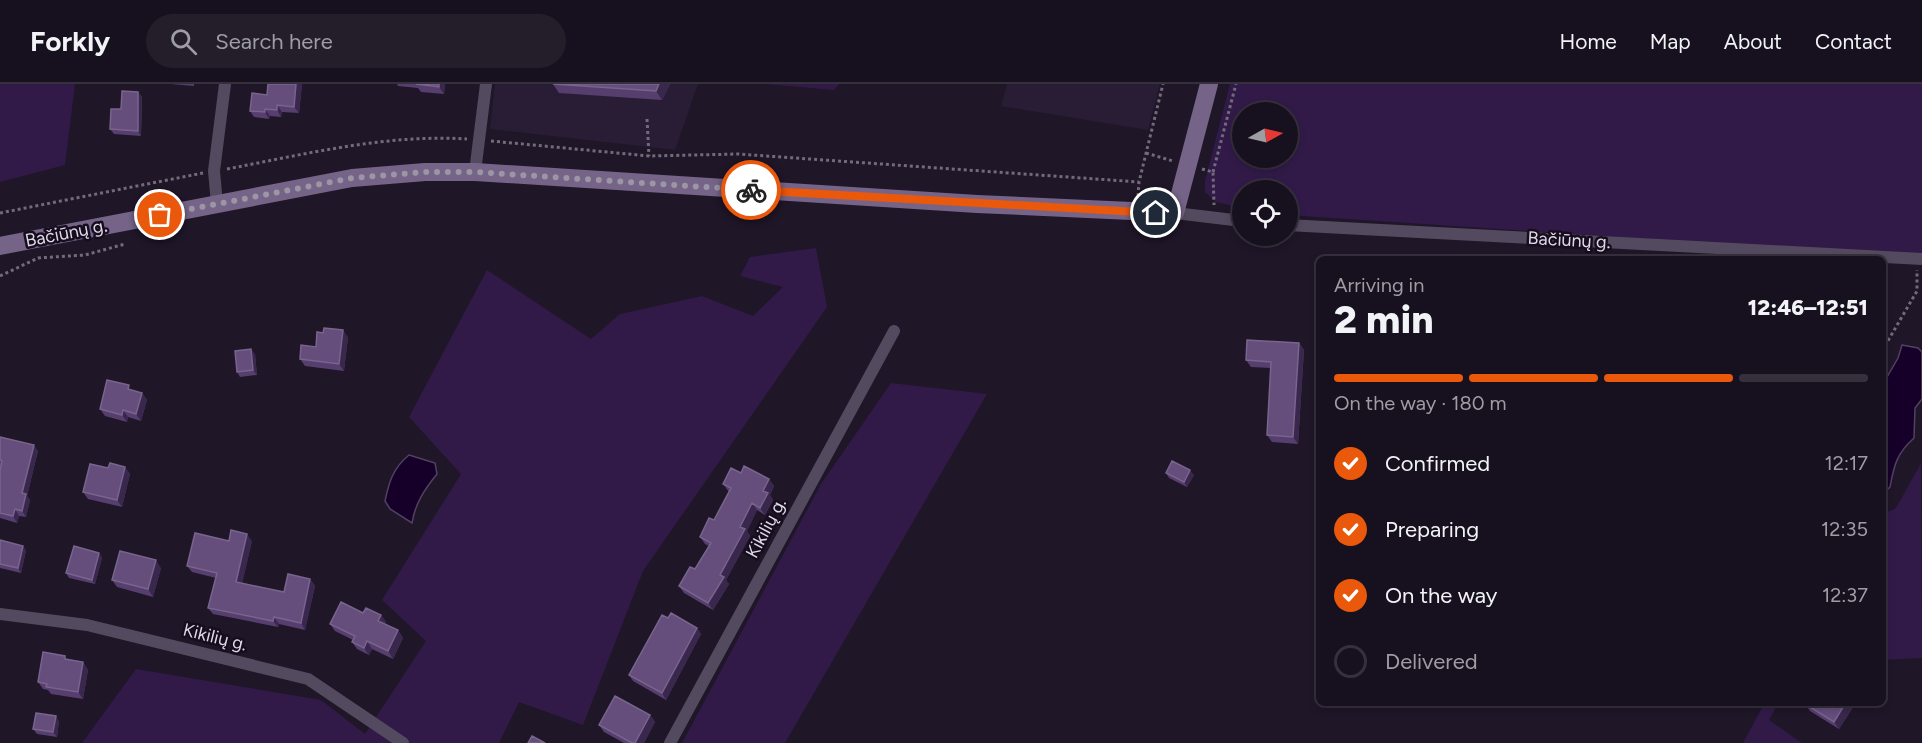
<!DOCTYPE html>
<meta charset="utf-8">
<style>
body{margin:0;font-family:Figtree,sans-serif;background:#241e2b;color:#f1f3f6;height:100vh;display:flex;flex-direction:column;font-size:22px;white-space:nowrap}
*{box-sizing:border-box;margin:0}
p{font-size:20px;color:#9e9da4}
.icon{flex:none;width:33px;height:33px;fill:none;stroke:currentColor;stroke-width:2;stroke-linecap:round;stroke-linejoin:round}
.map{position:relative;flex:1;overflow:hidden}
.sheet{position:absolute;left:1316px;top:172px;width:570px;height:450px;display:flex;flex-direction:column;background:#17101e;border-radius:9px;box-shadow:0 3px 9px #0003,0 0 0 2px #36303c}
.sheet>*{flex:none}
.needle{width:39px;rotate:82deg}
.buttons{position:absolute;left:1232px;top:18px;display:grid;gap:12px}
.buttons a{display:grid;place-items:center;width:66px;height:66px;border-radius:50%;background:#17101e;box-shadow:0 3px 9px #0003,0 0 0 2px #36303c;font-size:30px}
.pin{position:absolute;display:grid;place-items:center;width:51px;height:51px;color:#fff;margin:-26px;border:3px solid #fff;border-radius:50%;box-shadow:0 2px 6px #0007}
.courier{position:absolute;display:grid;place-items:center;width:60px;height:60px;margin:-30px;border:4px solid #ea580c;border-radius:50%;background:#fff;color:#222;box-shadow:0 2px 8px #0007}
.head em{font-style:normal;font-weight:800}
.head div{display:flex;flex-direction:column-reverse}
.head{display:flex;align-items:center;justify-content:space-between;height:102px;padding:0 18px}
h1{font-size:39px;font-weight:800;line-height:45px}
.bar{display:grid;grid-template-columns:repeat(4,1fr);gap:9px 6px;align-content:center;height:72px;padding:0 18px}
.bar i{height:8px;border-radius:4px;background:#36303c}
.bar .on{background:#ea580c}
.bar p{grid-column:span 4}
ol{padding:0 18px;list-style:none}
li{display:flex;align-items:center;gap:18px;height:66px}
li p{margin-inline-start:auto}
li .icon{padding:6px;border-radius:50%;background:#ea580c;color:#fff;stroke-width:4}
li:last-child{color:#9e9da4}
li i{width:33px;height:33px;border:3px solid #36303c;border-radius:50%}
header{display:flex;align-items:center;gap:36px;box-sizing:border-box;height:84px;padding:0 30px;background:#17101e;border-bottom:2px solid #36303c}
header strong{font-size:28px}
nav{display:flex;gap:33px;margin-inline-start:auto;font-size:21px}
.search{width:420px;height:54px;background:#241e2b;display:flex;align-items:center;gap:15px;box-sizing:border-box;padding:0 21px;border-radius:33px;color:#9e9da4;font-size:22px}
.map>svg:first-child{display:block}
.built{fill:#281d35}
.green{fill:#311a48;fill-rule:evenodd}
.water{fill:#160029;stroke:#524162;stroke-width:1.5}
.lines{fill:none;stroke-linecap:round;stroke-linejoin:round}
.path{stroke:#726b7a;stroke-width:3;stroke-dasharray:3 3;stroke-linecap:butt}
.street{stroke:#544a5f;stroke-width:12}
.secondary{stroke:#756488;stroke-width:18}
.wall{fill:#563e6f}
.shaded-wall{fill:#3a274d}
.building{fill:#654e7c;stroke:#78648c;stroke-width:1.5}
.done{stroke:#9c95a4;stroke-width:6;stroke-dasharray:0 10.8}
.route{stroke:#ea580c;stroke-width:8}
.labels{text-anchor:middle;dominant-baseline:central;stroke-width:5;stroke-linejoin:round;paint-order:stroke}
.street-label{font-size:18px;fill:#dfd9e6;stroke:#160d1e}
</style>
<header>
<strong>Forkly</strong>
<div class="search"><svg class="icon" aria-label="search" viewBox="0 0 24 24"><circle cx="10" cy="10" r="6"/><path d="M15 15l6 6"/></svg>Search here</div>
<nav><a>Home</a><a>Map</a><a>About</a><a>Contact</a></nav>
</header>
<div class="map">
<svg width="1922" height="659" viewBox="0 0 1922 659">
<rect width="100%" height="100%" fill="#1f1628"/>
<!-- built -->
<path class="built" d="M495 0H698L675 66 490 45Z
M1007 0H1160L1148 46 1001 22Z"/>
<!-- green -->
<path class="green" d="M0 0H75L65 81 0 98Z
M766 0H839L834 6Z
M1230 0H1922V173L1287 131V106H1242V124L1216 118 1205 108V97ZM1242 28H1287V74H1242Z
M816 164 827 223 643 487 583 641 519 618 499 659H82L136 585 321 616 365 650 426 557 382 516 461 390 409 333 487 186 591 255 620 230 702 212 753 232 783 203 740 192 750 173Z
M891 299 987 310 785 659H682L821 400Z
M1921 379 1922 574 1883 576V430L1896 424Z
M1764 620H1778L1769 636 1802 659H1743Z"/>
<!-- water -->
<path class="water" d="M1902 261 1918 264 1922 268V315L1915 324 1914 354C1897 369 1894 381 1890 403L1883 409V300L1898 274Z
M409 371 435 379 437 390C424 406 415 420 412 439L390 425 385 417C389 398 393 384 409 371Z"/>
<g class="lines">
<!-- path -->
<path class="path" d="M647 35 649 72
M491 57 649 72 738 70 1139 98
M1146 69 1173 77
M227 85C306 70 386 50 467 55
M1202 85 1213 88 1214 121
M1213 88 1236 0
M1138 112 1139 98 1163 0
M0 129 203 89
M0 192 38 174 85 171 125 160
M1882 267 1917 207V186"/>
<!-- street -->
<path class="street" d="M475 88 486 0
M217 120 214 87 225 0
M1175 129 1242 137
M1287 141 1922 175
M0 530 87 541 308 595 403 659
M670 659 894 247"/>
<!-- secondary -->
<path class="secondary" d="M0 162 352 94 425 88H475L977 120 1175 129 1209 0"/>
</g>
<!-- wall -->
<path class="wall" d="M171 0H194V2Z
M302 0 299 29 282 28 281 33 270 32 269 35 254 33 250 27 267 11Z
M397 0H445L444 10 421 8 418 4 398 2Z
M553 0H670L662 16 559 9Z
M138 8 142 13 141 52 114 50 110 45 121 25Z
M323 249 348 253 344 287 305 282 300 275 316 263Z
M1299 259 1304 266 1298 360 1272 358 1267 351 1271 284 1251 283 1246 276Z
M255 270 257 291 240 293 237 288Z
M132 306 142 309 147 316 141 337 128 333 127 338 105 332 100 325Z
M0 353 38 367 27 412 30 416 26 433 19 432 17 439 0 434V386L1 382H0Z
M125 383 130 390 122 423 88 415 83 408 108 384Z
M741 389 769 395 774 402 770 411 773 416 765 431 757 426 747 447 750 452 726 496 729 500 713 526 684 509 679 502 695 485 709 462 705 460 700 453 714 436 729 408 723 400Z
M1166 389 1194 391 1187 403 1169 394Z
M0 456 23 462 26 467 21 489 0 484Z
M252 457 242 499 284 508 310 495 315 502 305 546 279 540 278 543 213 530 208 524 216 494 192 488 187 482Z
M99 469 102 474 95 500 69 494 66 489Z
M161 484 153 513 117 503 112 496Z
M363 529 381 531 386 538 385 540 398 546 403 554 393 575 372 565 369 571 357 565 352 558 353 556 335 547 330 540Z
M668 534 697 544 701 550 666 616 633 597 629 591Z
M69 576 83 578 88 586 83 615 51 610 48 606 43 605 38 598Z
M1805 620H1855L1839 645 1810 627Z
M650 631 655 638 644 659H624L604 648 599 641Z
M59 637 57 653 37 650 33 645Z"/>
<!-- shaded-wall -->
<path class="shaded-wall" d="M296 0H302L299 29 294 23Z
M439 0H445L444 10 439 3Z
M659 0H670L662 16 656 7Z
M138 8 142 13 141 52 138 47Z
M277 21 282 28 281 33 277 26Z
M265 25 270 32 269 35 265 28Z
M343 246 348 253 344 287 339 280Z
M1299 259 1304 266 1298 360 1293 353Z
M251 265 255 270 257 291 253 286Z
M142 309 147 316 141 337 136 330Z
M123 326 128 333 127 338 122 331Z
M34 361 38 367 27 412 30 416 26 433 22 427V409Z
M125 383 130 390 122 423 117 416Z
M1190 386 1194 391 1187 403 1184 398Z
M769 395 774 402 770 411 773 416 765 431 760 424 763 407Z
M752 419 757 426 747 447 750 452 726 496 729 500 713 526 708 519 740 443Z
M15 425 19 432 17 439 13 432Z
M247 450 252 457 241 505 236 498Z
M23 462 26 467 21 489 18 484Z
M99 469 102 474 95 500 92 496Z
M156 476 161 484 153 513 148 505Z
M310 495 315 502 305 546 301 539Z
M381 531 386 538 383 544 378 537Z
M274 533 279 540 278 543 273 537Z
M697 544 701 550 666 616 662 609Z
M398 546 403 554 393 575 388 567Z
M367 557 372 565 369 571 364 564Z
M83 578 88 586 83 615 78 608Z
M1845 620H1855L1839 645 1834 638Z
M650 631 655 638 644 659H635Z
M56 632 59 637 57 653 53 648Z"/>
<!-- building -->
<path class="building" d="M268 0H296L294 23 277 21V26L265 25V28L250 27 252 9 267 11Z
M416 0H439V3Z
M553 0H659L656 7Z
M122 7 138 8V47L110 45 111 25H121Z
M324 244 343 246 339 280 300 275 301 261 316 263 317 248 323 249Z
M1247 256 1299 259 1293 353 1267 351 1271 278 1246 276Z
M251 265 253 286 237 288 235 267Z
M107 296 129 301 128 305 142 309 136 330 123 326 122 331 100 325Z
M0 353 34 361 22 409 26 410 22 427 15 425 13 432 0 429V386L2 377 0 376Z
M1172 377 1190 386 1184 398 1166 389Z
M110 379 125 383 117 416 83 408 90 380 108 384Z
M744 382 769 395 763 407 768 409 760 424 752 419 740 443 745 445 720 491 724 493 708 519 679 502 690 483 695 485 711 459 700 453 709 434 714 436 731 404 723 400 731 384 741 389Z
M231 446 247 450 236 498 284 508 288 490 310 495 301 539 274 533 273 537 208 524 217 489 187 482 195 449 229 457Z
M0 456 23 462 18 484 0 480Z
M74 462 99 469 92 496 66 489Z
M120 467 156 476 148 505 112 496Z
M341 518 363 529 366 524 381 531 378 537 398 546 388 567 367 557 364 564 352 558 355 552 330 540Z
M671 529 697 544 662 609 629 591 662 531 668 534Z
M43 568 65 572V575L83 578 78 608 46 603 47 600 38 598Z
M615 612 650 631 635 659H632L599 641Z
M1805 620H1845L1834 638Z
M36 629 56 632 53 648 33 645Z
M532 652 545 659H528Z"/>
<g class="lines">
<!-- done -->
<path class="done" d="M160 131 352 94 425 88H475L751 106"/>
<!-- route -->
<path class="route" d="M751 106 1156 129"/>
</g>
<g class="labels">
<!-- street labels -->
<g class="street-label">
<text transform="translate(66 149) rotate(-11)">Bačiūnų g.</text>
<text transform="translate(1569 156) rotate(3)">Bačiūnų g.</text>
<text transform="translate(766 444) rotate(-62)">Kikilių g.</text>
<text transform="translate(215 553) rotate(14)">Kikilių g.</text>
</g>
</g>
</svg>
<div class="buttons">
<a><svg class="needle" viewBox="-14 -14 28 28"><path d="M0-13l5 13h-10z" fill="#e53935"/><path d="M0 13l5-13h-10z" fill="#9e9da4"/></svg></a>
<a><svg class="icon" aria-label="locate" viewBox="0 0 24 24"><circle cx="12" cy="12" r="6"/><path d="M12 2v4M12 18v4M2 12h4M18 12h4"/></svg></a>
</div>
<div class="pin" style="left:160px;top:131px;background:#ea580c"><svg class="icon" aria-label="bag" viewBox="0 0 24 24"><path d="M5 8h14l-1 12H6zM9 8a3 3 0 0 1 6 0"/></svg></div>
<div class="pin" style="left:1156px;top:129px;background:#1f2937"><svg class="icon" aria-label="home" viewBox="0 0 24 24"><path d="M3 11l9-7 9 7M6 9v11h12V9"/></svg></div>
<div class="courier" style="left:751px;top:106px"><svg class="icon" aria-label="bike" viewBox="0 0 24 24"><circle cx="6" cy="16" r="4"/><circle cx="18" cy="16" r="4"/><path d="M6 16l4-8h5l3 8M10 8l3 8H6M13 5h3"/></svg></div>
<section class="sheet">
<div class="head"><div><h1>2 min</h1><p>Arriving in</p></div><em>12:46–12:51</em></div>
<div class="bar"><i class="on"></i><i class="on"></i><i class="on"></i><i></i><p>On the way · 180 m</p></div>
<ol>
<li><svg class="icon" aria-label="check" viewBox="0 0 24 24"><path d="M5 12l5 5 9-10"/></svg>Confirmed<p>12:17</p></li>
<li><svg class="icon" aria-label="check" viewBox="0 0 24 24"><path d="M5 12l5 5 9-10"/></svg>Preparing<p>12:35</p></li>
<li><svg class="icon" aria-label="check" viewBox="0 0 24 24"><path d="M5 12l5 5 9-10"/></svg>On the way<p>12:37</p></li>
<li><i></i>Delivered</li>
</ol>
</section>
</div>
